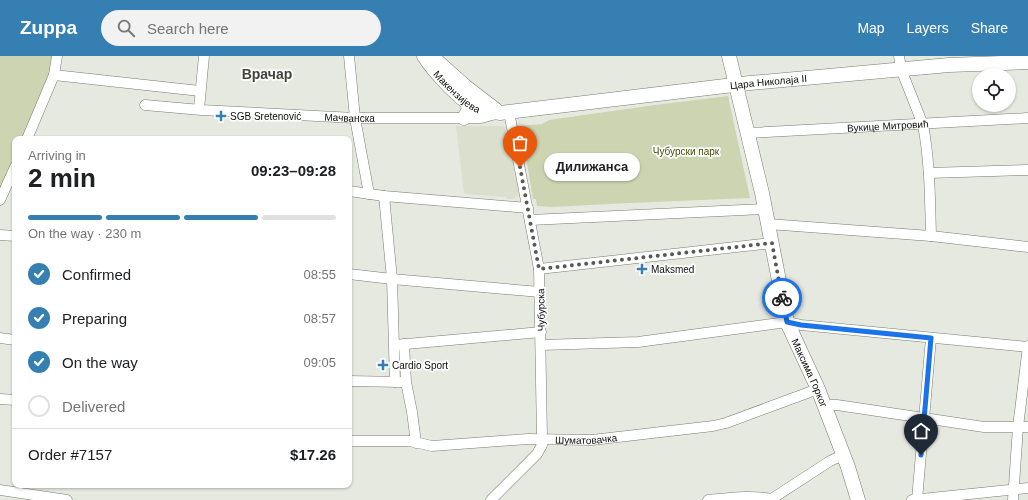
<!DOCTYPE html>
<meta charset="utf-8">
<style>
body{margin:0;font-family:Helvetica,sans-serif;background:#f2f2f2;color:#202124;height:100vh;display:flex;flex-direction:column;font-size:15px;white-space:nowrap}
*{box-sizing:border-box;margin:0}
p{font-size:13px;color:#757577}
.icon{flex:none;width:22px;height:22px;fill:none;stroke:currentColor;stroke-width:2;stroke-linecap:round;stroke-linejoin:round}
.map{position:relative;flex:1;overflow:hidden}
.panel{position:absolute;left:12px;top:80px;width:340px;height:352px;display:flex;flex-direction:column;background:#fff;border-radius:8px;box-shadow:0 1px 3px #0004}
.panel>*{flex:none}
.buttons{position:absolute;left:972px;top:12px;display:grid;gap:8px}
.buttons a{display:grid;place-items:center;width:44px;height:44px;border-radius:50%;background:#fff;box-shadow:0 1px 3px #0004;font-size:20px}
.pin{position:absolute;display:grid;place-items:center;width:34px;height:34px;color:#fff;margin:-41px -17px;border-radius:50% 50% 50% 0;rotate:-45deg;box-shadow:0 0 4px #0007}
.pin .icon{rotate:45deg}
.courier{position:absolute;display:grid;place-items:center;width:40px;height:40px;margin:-20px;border:3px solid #1a73e8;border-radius:50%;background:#fff;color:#222;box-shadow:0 1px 5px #0007}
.bubble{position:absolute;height:28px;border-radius:14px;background:#fff;box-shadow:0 1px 3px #0004;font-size:13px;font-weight:600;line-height:28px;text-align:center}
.overview em{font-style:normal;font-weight:600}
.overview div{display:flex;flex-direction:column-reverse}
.overview{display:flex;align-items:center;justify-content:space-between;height:68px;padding:0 16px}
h1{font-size:26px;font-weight:600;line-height:30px}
.bar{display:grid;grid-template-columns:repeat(4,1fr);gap:6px 4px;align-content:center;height:48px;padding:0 16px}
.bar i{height:5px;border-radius:3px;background:#e0e0e0}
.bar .active{background:#367fb3}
.bar p{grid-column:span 4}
.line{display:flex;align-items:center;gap:10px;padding:0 16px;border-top:1px solid #e0e0e0}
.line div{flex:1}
ol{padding:0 16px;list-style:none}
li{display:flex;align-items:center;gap:12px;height:44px}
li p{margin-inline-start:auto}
li .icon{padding:4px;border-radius:50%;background:#367fb3;color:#fff;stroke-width:4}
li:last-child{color:#757577}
li i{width:22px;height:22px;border:2px solid #e0e0e0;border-radius:50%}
header{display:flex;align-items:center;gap:24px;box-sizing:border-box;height:56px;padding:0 20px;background:#367fb3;color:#fff}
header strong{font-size:19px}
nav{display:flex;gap:22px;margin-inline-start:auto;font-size:14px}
.search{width:280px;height:36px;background:#f2f2f2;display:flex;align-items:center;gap:10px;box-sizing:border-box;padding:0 14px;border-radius:22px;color:#757577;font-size:15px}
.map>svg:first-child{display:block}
.built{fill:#dbdfce}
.green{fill:#ccd4b1}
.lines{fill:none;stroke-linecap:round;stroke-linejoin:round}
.minor-casing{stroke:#797b72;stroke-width:11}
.secondary-casing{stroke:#797b72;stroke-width:15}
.minor{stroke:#fff;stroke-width:10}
.secondary{stroke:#fff;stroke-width:14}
.done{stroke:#585954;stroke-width:4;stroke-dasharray:0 7.2}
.route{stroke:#1a73e8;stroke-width:5}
.poi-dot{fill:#367fb3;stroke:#fff;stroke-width:1.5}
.labels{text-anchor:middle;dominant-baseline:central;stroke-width:3.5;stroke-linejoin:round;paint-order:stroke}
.street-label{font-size:10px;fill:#0b0c09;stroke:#fff}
.poi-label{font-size:10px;fill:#0b0c09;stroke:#fff;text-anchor:start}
.park-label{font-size:10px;fill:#444e09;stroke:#fff}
.district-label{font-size:14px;font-weight:bold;fill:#43453d;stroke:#fff}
</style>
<header>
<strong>Zuppa</strong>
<div class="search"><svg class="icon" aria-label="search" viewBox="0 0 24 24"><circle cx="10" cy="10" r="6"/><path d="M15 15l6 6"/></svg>Search here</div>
<nav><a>Map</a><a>Layers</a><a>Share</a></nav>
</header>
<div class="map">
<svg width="1028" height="444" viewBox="0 0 1028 444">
<rect width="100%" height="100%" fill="#e6e9df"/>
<!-- built -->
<path class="built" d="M456 70H505L519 138 514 143H507L505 141 464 138Z"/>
<!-- green -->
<path class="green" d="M0 0H57L27 83H15V111L0 144Z
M728 40 750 142 629 147 551 151 537 150 536 143H533L521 70 542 68 549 64 655 49Z"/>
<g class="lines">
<!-- minor casing -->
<g class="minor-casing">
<g id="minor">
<path d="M349 0 355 62 369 138"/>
<path d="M899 0 901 13 923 69C930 106 930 143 931 180"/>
<path d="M54 19 200 35"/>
<path id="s1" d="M145 49 201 54 355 62H481L496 58"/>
<path d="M199 53 204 0"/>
<path id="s2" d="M748 77 1028 62"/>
<path d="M27 83 54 19 57 0"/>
<path d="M929 117 1028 114"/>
<path d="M349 135 384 140 528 152"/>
<path d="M384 140 392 223 395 326"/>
<path d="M0 144 15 111"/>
<path d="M530 164 765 153"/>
<path d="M768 168 931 180 1028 191"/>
<path d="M0 179 15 180"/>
<path d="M539 213 772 187"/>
<path d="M349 218 392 223 540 236"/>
<path d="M0 282 15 284"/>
<path d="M404 288 406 326 412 356 416 387"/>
<path d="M395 289 541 276"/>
<path d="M541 289 638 286 787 266 801 269 1028 291"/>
<path d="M349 325 402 326"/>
<path d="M0 343 15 344"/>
<path d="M824 349H837L984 371H1028"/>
<path id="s3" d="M349 385H410L432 390 528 383 592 384 713 370 726 367 818 333"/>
<path d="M0 434 67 444"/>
<path d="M491 444 537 398 542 389V382L539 213 509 56"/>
<path d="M708 444C731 442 749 439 772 443"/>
<path d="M770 444 830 405 843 399"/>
<path d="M912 444 1028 432"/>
<path d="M917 444 931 282"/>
<path d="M1013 444 1018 371 1028 290"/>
</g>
</g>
<!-- secondary casing -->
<g class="secondary-casing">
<g id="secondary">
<path id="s4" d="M424 0C433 15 462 46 478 53 485 55 493 56 500 57L750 27 949 9 1028 6"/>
<path id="s5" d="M729 0 762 137 787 266 818 333 848 411 858 444"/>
<path d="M437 5 466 31 496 54"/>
<path d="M464 62 469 54 467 46"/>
</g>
</g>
<!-- minor -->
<use href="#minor" class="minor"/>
<!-- secondary -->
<use href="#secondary" class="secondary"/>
</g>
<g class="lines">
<!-- done -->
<path class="done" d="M520 111 539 213 772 187 782 242"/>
<!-- route -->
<path class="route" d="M782 242 787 266 801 269 931 282 921 399"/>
</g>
<!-- markers -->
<g class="poi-dot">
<path d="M219 54h4v4h4v4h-4v4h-4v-4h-4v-4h4z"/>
<path d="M640 207h4v4h4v4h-4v4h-4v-4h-4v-4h4z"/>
<path d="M381 303h4v4h4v4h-4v4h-4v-4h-4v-4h4z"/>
</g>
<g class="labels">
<!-- street labels -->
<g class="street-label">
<text stroke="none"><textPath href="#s4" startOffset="369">Цара Николаја II</textPath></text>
<text stroke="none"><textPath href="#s4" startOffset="49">Макензијева</textPath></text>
<text stroke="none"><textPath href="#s1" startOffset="205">Мачванска</textPath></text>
<text stroke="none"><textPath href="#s2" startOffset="140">Вукице Митровић</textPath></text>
<text transform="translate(541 254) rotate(-91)">Чубурска</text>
<text stroke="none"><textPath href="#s5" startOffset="328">Максима Горког</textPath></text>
<text stroke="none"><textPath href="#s3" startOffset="238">Шуматовачка</textPath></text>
</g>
<!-- poi labels -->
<g class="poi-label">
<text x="230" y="60">SGB Sretenović</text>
<text x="651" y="213">Maksmed</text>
<text x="392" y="309">Cardio Sport</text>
</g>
<!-- park labels -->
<g class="park-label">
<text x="686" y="95">Чубурски парк</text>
</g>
<!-- district labels -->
<g class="district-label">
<text x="267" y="18">Врачар</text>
</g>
</g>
</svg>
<div class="buttons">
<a><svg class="icon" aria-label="locate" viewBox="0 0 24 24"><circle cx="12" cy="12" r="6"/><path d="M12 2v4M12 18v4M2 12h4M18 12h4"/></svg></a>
</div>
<div class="pin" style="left:520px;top:111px;background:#ea580c"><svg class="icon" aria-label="bag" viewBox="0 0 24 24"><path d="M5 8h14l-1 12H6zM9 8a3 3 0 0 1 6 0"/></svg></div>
<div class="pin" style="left:921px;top:399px;background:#1f2937"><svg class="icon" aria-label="home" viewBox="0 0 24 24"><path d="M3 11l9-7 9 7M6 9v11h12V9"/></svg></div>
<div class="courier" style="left:782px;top:242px"><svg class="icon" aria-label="bike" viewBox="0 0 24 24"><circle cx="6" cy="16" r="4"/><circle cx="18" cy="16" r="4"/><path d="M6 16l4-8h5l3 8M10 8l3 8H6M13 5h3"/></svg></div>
<div class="bubble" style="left:544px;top:97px;width:96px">Дилижанса</div>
<section class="panel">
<div class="overview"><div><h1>2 min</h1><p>Arriving in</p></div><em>09:23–09:28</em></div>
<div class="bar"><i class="active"></i><i class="active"></i><i class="active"></i><i></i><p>On the way · 230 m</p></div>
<ol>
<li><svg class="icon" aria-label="check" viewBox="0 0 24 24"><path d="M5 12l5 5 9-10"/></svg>Confirmed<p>08:55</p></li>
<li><svg class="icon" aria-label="check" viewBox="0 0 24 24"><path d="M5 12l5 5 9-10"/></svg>Preparing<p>08:57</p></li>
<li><svg class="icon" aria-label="check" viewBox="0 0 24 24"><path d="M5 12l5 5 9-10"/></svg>On the way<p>09:05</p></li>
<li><i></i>Delivered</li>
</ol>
<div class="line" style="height:52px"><div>Order #7157</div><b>$17.26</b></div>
</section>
</div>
